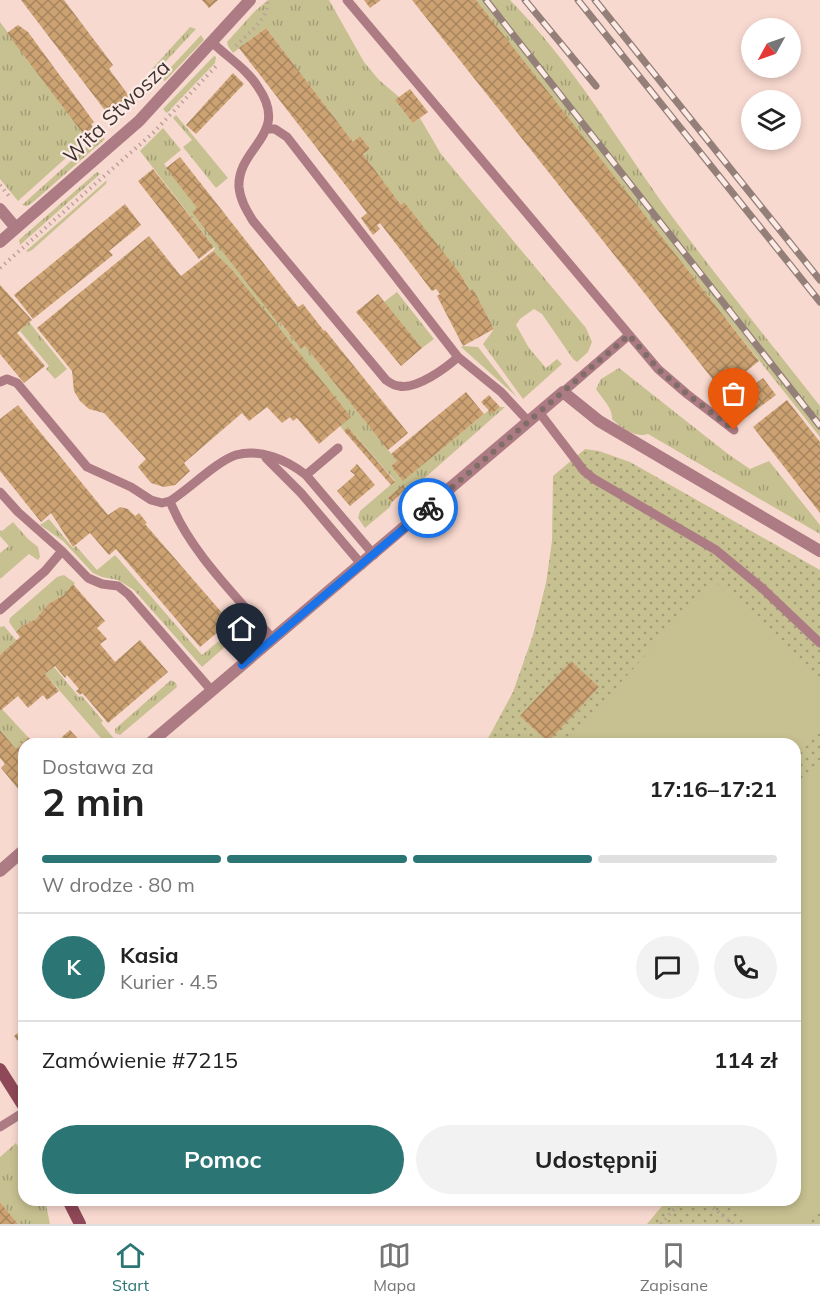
<!DOCTYPE html>
<html lang="pl">
<meta charset="utf-8">
<style>
body{margin:0;font-family:Mulish,sans-serif;background:#f2f2f2;color:#222;height:100vh;display:flex;flex-direction:column;font-size:22px;white-space:nowrap}
*{box-sizing:border-box;margin:0}
p{font-size:20px;color:#767676}
.icon{flex:none;width:33px;height:33px;fill:none;stroke:currentColor;stroke-width:2;stroke-linecap:round;stroke-linejoin:round}
.map{position:relative;flex:1;overflow:hidden}
.details{position:absolute;left:18px;top:738px;width:783px;height:468px;display:flex;flex-direction:column;background:#fff;border-radius:18px;box-shadow:0 3px 9px #0003}
.details>*{flex:none}
.needle{width:39px;rotate:230deg}
.tools{position:absolute;left:741px;top:18px;display:grid;gap:12px}
.tools a{display:grid;place-items:center;width:60px;height:60px;border-radius:50%;background:#fff;box-shadow:0 3px 9px #0003;font-size:30px}
.pin{position:absolute;display:grid;place-items:center;width:51px;height:51px;color:#fff;margin:-62px -26px;border-radius:50% 50% 50% 0;rotate:-45deg;box-shadow:0 0 6px #0007}
.pin .icon{rotate:45deg}
.courier{position:absolute;display:grid;place-items:center;width:60px;height:60px;margin:-30px;border:4px solid #1a73e8;border-radius:50%;background:#fff;color:#222;box-shadow:0 2px 8px #0007}
.summary em{font-style:normal;font-weight:700}
.summary div{display:flex;flex-direction:column-reverse}
.summary{display:flex;align-items:center;justify-content:space-between;height:102px;padding:0 24px}
h1{font-size:39px;font-weight:700;line-height:45px}
.bar{display:grid;grid-template-columns:repeat(4,1fr);gap:9px 6px;align-content:center;height:72px;padding:0 24px}
.bar i{height:8px;border-radius:4px;background:#e0e0e0}
.bar .current{background:#2b7574}
.bar p{grid-column:span 4}
.line{display:flex;align-items:center;gap:15px;padding:0 24px;border-top:2px solid #e0e0e0}
.line div{flex:1}
.round{display:grid;place-items:center;flex:none;width:63px;height:63px;border-radius:32px;background:#f2f2f2}
.primary-button{display:flex;gap:12px;margin-top:auto;padding:12px 24px}
.primary-button a{flex:1;height:69px;border-radius:36px;background:#2b7574;color:#fff;font-size:24px;font-weight:700;line-height:69px;text-align:center}
.primary-button a+a{background:#f2f2f2;color:#222}
.tabs{display:flex;justify-content:space-around;align-items:center;height:84px;border-top:2px solid #e0e0e0;background:#fff;font-size:16px;color:#767676}
.tabs a{display:grid;justify-items:center;gap:3px}
.tabs .current{color:#2b7574}
.map>svg:first-child{display:block}
.grass{fill:url(#grass-tufts)}
.park{fill:url(#park-dots)}
.garden{fill:#c7c191}
.building{fill:url(#building-cross-hatch)}
.lines{fill:none;stroke-linecap:round;stroke-linejoin:round}
.path{stroke:#bba29b;stroke-width:4;stroke-dasharray:1.5 4.5;stroke-linecap:butt}
.lane{stroke:#ad7b83;stroke-width:9}
.street{stroke:#ad7b83;stroke-width:12}
.secondary{stroke:#8f4857;stroke-width:12}
.rail-casing{stroke:#947f79;stroke-width:7}
.rail{stroke:#fceae4;stroke-width:4.5;stroke-dasharray:14;stroke-linecap:butt}
.done{stroke:#806d68;stroke-width:6;stroke-dasharray:0 10.8}
.route{stroke:#1a73e8;stroke-width:8}
.labels{text-anchor:middle;dominant-baseline:central;stroke-width:4.5;stroke-linejoin:round;paint-order:stroke}
.street-label{font-size:21px;fill:#3f3330;stroke:#fceae4}
</style>
<div class="map">
<svg width="820" height="1224" viewBox="0 0 820 1224">
<defs>
<pattern id="grass-tufts" width="24" height="20" patternUnits="userSpaceOnUse" patternTransform="scale(1.5)"><rect width="24" height="20" fill="#c7c191"/><path d="M3 7l-1-3M5 7V3M7 7l1-3M15 17l-1-3M17 17v-4M19 17l1-3" fill="none" stroke="#a39d77"/></pattern>
<pattern id="park-dots" width="8" height="8" patternUnits="userSpaceOnUse" patternTransform="scale(1.5)"><rect width="8" height="8" fill="#c7c191"/><path d="M2 2h.1M6 6h.1" fill="none" stroke="#a39d77" stroke-width="1.8" stroke-linecap="round"/></pattern>
<pattern id="building-cross-hatch" width="8" height="8" patternUnits="userSpaceOnUse" patternTransform="scale(1.5)"><rect width="8" height="8" fill="#cca272"/><path d="M0 0l8 8M0 8l8-8" fill="none" stroke="#a7855e"/></pattern>
</defs>
<rect width="100%" height="100%" fill="#f8d9d0"/>
<!-- grass -->
<path class="grass" d="M268 0H329L364 62 379 80 399 97 413 123 420 118 441 154 586 328 592 342 588 352 577 362 573 359 542 314 534 309 520 319 516 325 529 348 546 368 557 359 562 364 523 399 483 344 494 329 473 290 470 291 461 275 401 205 363 154 370 149 360 136 353 142 266 28 233 53 228 46 227 42 254 12Z
M476 0H510C573 64 619 143 671 215 719 280 770 342 820 406V437L599 159Z
M0 22 87 139 18 201 0 179Z
M190 27 196 29 153 75 152 69Z
M201 35 204 40 165 81 160 79Z
M214 56 216 57 215 63 167 113 163 109Z
M176 115 228 178 216 188 183 147 192 140 173 118Z
M163 128 181 150 164 164 197 208 193 212 301 349 305 346 397 461 391 466 403 480 489 410 492 414 500 407H505L410 491 403 486 389 498 392 502 390 507 365 528 358 518 360 511 395 481 349 428 344 431 340 426 227 266 213 251 215 248 140 151Z
M101 134 105 139 32 203 27 206 22 205Z
M97 172 100 174 20 245 19 240Z
M107 180 106 184 32 250 28 252 26 251Z
M397 292 434 339 422 348 384 302Z
M29 322 67 369 55 379 46 369 49 366 20 331Z
M463 346 478 347 517 397 461 347Z
M619 368 728 454 750 469 769 461 820 525V534L648 434C635 438 621 428 612 419 613 408 602 399 596 389L601 379Z
M49 519 73 548 76 546 97 570 115 555 202 655 237 626 242 632 202 667 134 590 118 580 102 577 93 573 63 541 40 525Z
M13 522 28 539 38 547 40 557 38 560 29 554 0 579V553L9 546 0 536V530L2 531Z
M64 575 75 583 64 595 48 604 36 619 22 626 16 632 9 622 10 618 57 577Z
M4 626 17 641 0 655V627Z
M54 667 79 697 82 696 103 721 101 723 116 741 113 744H106L45 674Z
M171 680 176 683 177 687 120 735 115 733V729Z
M2 709 28 737 16 749 0 730V711Z
M16 1143 24 1157V1200H45L50 1224H18L0 1202V1157Z"/>
<!-- park -->
<path class="park" d="M585 449 599 451 630 462 820 570V1224H647L667 1200H795V744H485L513 692 533 635 546 583 552 541 553 476Z"/>
<!-- garden -->
<path class="garden" d="M714 581 820 679V726L795 753V744H564Z
M820 764V1205L803 1224H751L722 1200H795V791Z"/>
<!-- building -->
<path class="building" d="M21 0H64L113 65 109 69 129 96 107 113Z
M202 0H218L209 8Z
M364 0H381L370 8Z
M412 0H476L759 361 722 391Z
M18 25 28 32 94 122 91 124 96 131 87 139 7 33Z
M266 28 353 142 360 136 370 149 363 154 401 205 404 202 461 275 470 291 473 289 494 329 463 346 437 296 440 294 436 289 432 291 380 223 377 225 380 229 373 235 361 218 367 213 239 48Z
M233 73 244 84 196 134 186 125Z
M410 89 428 112 413 123 395 100Z
M180 157 298 307 303 304 324 331 325 330 408 433 388 450 305 346 301 349 280 322 278 323 192 212 197 208 166 168Z
M153 169 214 247 199 259 138 181Z
M125 204 141 225 109 251 113 255 33 319 14 295Z
M149 236 181 276 213 251 233 271 351 417 319 444 297 418 293 421 290 417 282 423 267 407 249 421 242 413 184 463 190 471 175 485 164 487 151 483 138 467 146 459 104 413 89 409 80 401 74 391 72 371 37 328Z
M0 285 32 320 17 333 45 366 24 383 0 354Z
M378 294 422 348 401 366 356 312Z
M763 378 776 395 745 418 732 401Z
M466 392 484 414 403 481 391 466 397 461 391 454Z
M489 395 500 407 492 414 481 402Z
M787 400 820 442V513L753 427Z
M18 405 108 515 120 507 128 509 135 516 139 513 147 523 145 524 230 622 200 647 116 549 109 555 90 533 73 547 51 513 41 522 0 471V419Z
M348 427 395 482 391 485 344 431Z
M357 464 375 485 350 506 337 491 355 475 350 471Z
M403 485 406 489 392 502 388 498Z
M73 584 105 621 97 628 107 639 100 644 115 662 140 640 168 672 108 723 86 697 82 693 80 695 76 691 79 689 67 675 65 678 55 666 45 674 59 691 47 700 43 695 28 708 18 696 0 711V655L20 637 16 632 22 626 36 619 48 604 64 595Z
M571 661 599 687 548 742 520 716Z
M0 730 16 749 28 737 35 744H24V796L1 768 5 764 0 758Z
M70 730 83 744H57L63 736Z
M24 1028V1049L14 1036Z
M0 1202 18 1224H0Z"/>
<g class="lines">
<!-- path -->
<path class="path" d="M236 46C247 34 271 17 267 0
M116 117 133 101
M0 185 9 196
M0 268 154 132 218 64
M704 1200 733 1224
M661 1224 682 1200"/>
<!-- lane -->
<path class="lane" d="M347 0 658 369 687 394 734 430
M212 42C227 57 247 69 258 87 291 135 237 147 239 187 240 200 247 211 253 221L386 380C389 382 394 386 399 386 416 390 446 368 458 357
M267 129H275L287 137 458 357 501 392 528 421
M0 382 7 379 17 383 87 467 131 487 151 500 162 503 170 501C188 490 217 461 236 455 260 448 287 460 306 475
M563 392 629 335
M539 412 584 471 594 479 716 550 762 588 820 643
M338 448 306 475 374 555
M266 458 301 493 362 565
M0 492 18 512 62 551 88 578 102 584 118 586 128 594 212 691
M170 501C189 551 238 598 273 639
M0 610 45 571 62 551
M0 1127 24 1112"/>
<!-- street -->
<path class="street" d="M0 209 16 228
M0 242 139 121 250 0
M149 744 563 392 599 421 820 551
M0 871 24 850"/>
<!-- secondary -->
<path class="secondary" d="M0 1069 24 1107
M68 1200 80 1224"/>
<!-- rail casing -->
<g class="rail-casing">
<path id="rail" d="M486 0 820 426
M525 0 596 86
M578 0 820 302
M595 0 820 280"/>
</g>
<!-- rail -->
<use href="#rail" class="rail"/>
</g>
<g class="lines">
<!-- done -->
<path class="done" d="M428 508 629 335 658 369 687 394 734 430"/>
<!-- route -->
<path class="route" d="M242 665 428 508"/>
</g>
<g class="labels">
<!-- street labels -->
<g class="street-label">
<text transform="translate(116 111) rotate(-44)">Wita Stwosza</text>
</g>
</g>
</svg>
<div class="tools">
<a><svg class="needle" viewBox="-14 -14 28 28"><path d="M0-13l5 13h-10z" fill="#e53935"/><path d="M0 13l5-13h-10z" fill="#767676"/></svg></a>
<a><svg class="icon" aria-label="layers" viewBox="0 0 24 24"><path d="M12 4l9 5-9 5-9-5zM3 14l9 5 9-5"/></svg></a>
</div>
<div class="pin" style="left:734px;top:430px;background:#ea580c"><svg class="icon" aria-label="bag" viewBox="0 0 24 24"><path d="M5 8h14l-1 12H6zM9 8a3 3 0 0 1 6 0"/></svg></div>
<div class="pin" style="left:242px;top:665px;background:#1f2937"><svg class="icon" aria-label="home" viewBox="0 0 24 24"><path d="M3 11l9-7 9 7M6 9v11h12V9"/></svg></div>
<div class="courier" style="left:428px;top:508px"><svg class="icon" aria-label="bike" viewBox="0 0 24 24"><circle cx="6" cy="16" r="4"/><circle cx="18" cy="16" r="4"/><path d="M6 16l4-8h5l3 8M10 8l3 8H6M13 5h3"/></svg></div>
<section class="details">
<div class="summary"><div><h1>2 min</h1><p>Dostawa za</p></div><em>17:16–17:21</em></div>
<div class="bar"><i class="current"></i><i class="current"></i><i class="current"></i><i></i><p>W drodze · 80 m</p></div>
<div class="line" style="height:108px"><b class="round" style="background:#2b7574;color:#fff">K</b><div><b>Kasia</b><p>Kurier · 4.5</p></div><a class="round"><svg class="icon" aria-label="chat" viewBox="0 0 24 24"><path d="M4 5h16v11H9l-5 4z"/></svg></a><a class="round"><svg class="icon" aria-label="phone" viewBox="0 0 24 24"><path d="M5 4h4l2 5-3 2q2 4 5 5l2-3 5 2v4C11 20 4 13 5 4z"/></svg></a></div>
<div class="line" style="height:78px"><div>Zamówienie #7215</div><b>114 zł</b></div>
<div class="primary-button"><a>Pomoc</a><a>Udostępnij</a></div>
</section>
</div>
<nav class="tabs">
<a class="current"><svg class="icon" aria-label="home" viewBox="0 0 24 24"><path d="M3 11l9-7 9 7M6 9v11h12V9"/></svg>Start</a>
<a><svg class="icon" aria-label="map" viewBox="0 0 24 24"><path d="M3 6l6-2 6 2 6-2v14l-6 2-6-2-6 2zM9 4v14M15 6v14"/></svg>Mapa</a>
<a><svg class="icon" aria-label="saved" viewBox="0 0 24 24"><path d="M7 4h10v16l-5-4-5 4z"/></svg>Zapisane</a>
</nav>
